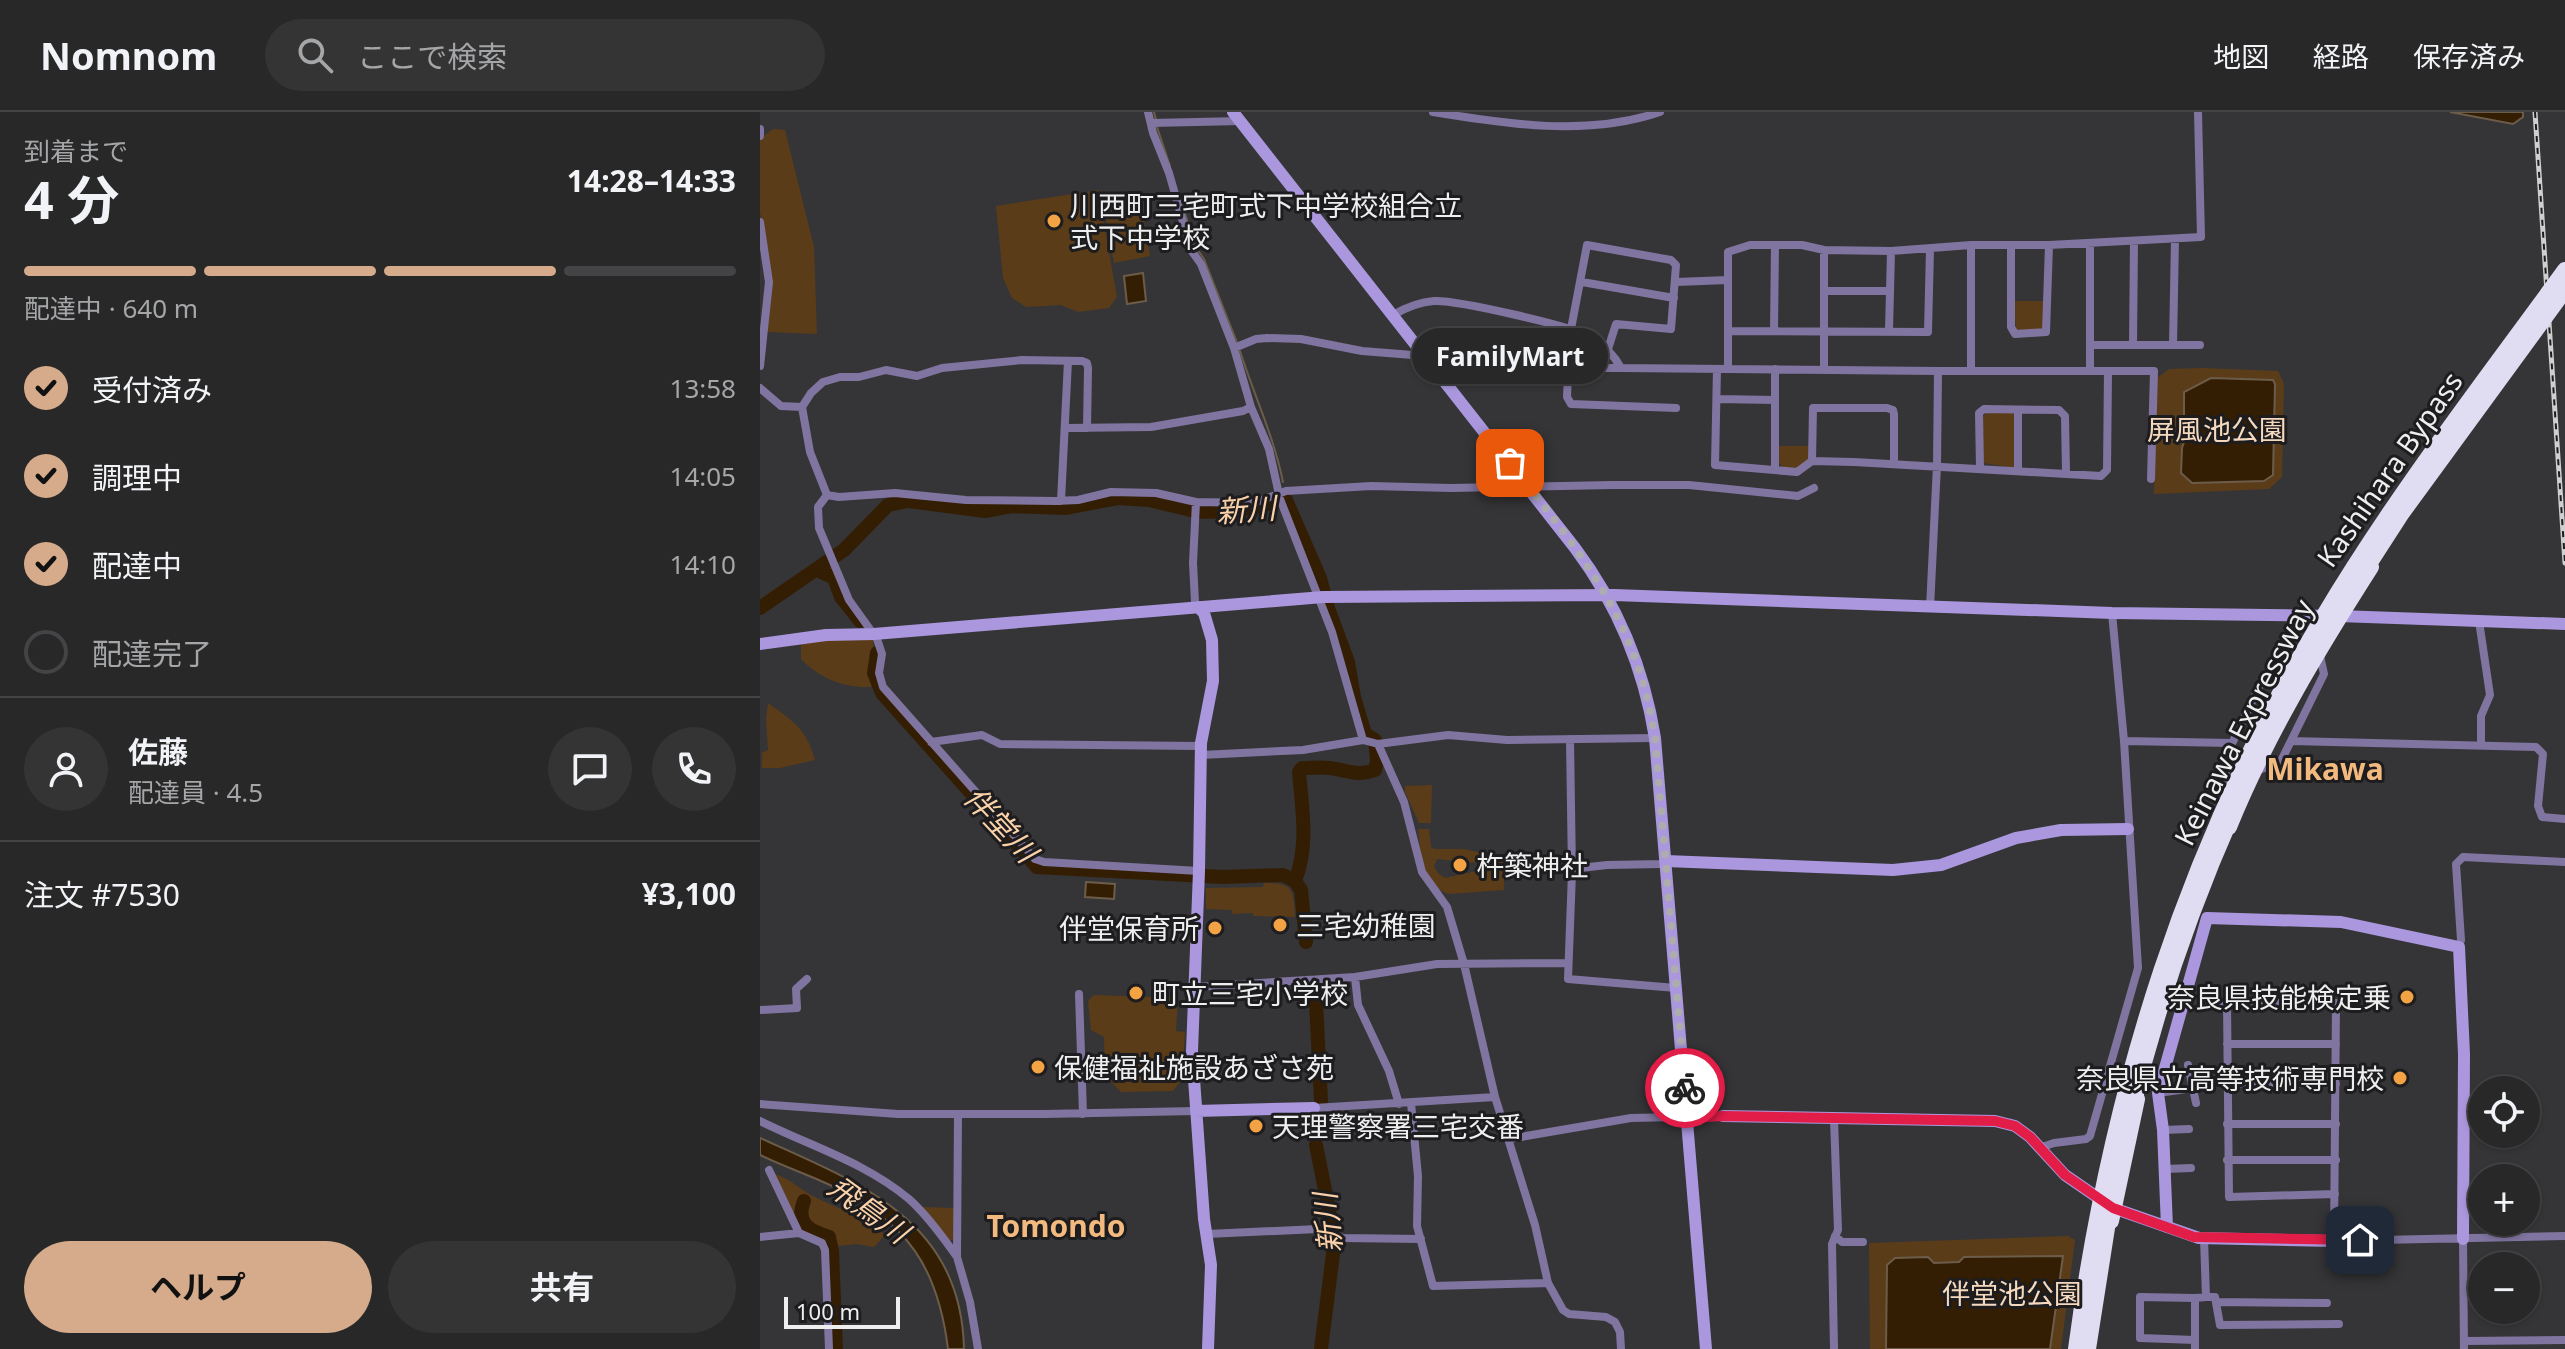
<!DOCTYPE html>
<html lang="ja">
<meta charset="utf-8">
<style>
body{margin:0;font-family:"Noto Sans","Noto Sans JP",sans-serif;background:#343435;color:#f1f3f6;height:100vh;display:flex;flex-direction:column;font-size:30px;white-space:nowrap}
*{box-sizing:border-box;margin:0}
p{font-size:26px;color:#a5a6a8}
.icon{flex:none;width:44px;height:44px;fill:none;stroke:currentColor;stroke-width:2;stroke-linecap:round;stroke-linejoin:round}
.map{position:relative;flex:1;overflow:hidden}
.panel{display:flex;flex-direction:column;background:#282829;width:760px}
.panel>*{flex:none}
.buttons{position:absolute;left:1708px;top:964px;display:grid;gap:16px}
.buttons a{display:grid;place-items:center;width:72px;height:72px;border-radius:50%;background:#282829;box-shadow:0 2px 6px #0004,0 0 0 2px #444446;font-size:40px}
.scale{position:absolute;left:24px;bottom:20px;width:116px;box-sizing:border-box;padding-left:8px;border:4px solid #eeeeef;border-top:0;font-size:22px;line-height:28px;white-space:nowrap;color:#eeeeef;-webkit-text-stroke:6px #1d1c1e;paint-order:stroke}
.pin{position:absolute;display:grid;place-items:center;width:68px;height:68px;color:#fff;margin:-34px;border-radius:16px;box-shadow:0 4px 12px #0006}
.courier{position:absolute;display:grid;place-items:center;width:80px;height:80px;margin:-40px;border:6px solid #e11d48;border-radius:50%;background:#fff;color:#222;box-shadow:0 2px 10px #0007}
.bubble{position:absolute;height:56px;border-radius:28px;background:#282829;box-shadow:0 2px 6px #0004,0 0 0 2px #444446;font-size:26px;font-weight:700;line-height:56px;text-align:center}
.headline em{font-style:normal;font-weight:700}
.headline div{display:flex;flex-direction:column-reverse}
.headline{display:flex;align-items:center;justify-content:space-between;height:136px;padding:0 24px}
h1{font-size:52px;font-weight:700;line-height:60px}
.bar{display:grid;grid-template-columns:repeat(4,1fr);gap:12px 8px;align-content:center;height:96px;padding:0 24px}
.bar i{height:10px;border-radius:6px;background:#444446}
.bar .selected{background:#d6ab8b}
.bar p{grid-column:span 4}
.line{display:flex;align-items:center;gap:20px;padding:0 24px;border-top:2px solid #444446}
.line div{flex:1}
.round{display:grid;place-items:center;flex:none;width:84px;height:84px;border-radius:42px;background:#343435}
ol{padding:0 24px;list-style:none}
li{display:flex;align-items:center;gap:24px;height:88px}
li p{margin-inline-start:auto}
li .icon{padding:8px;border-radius:50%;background:#d6ab8b;color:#111;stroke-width:4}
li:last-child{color:#a5a6a8}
li i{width:44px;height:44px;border:4px solid #444446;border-radius:50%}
.action{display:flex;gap:16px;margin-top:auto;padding:16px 24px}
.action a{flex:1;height:92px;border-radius:48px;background:#d6ab8b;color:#111;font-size:32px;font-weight:700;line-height:92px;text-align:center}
.action a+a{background:#343435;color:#f1f3f6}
header{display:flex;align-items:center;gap:48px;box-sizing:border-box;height:112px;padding:0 40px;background:#282829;border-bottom:2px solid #444446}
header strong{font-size:38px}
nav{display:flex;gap:44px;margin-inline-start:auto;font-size:28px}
.search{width:560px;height:72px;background:#343435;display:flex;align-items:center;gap:20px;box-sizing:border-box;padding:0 28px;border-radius:44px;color:#a5a6a8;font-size:30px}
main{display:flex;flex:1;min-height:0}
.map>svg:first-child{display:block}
.green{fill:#5b3c19;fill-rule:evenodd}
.water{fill:#341e03;stroke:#6c5c4a;stroke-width:2}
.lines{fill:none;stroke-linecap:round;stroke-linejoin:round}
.stream{stroke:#6c5c4a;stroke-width:2}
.river{stroke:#341e03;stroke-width:14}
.street{stroke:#8075a0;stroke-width:8}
.secondary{stroke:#aa97dd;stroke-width:12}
.highway{stroke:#e0dcf1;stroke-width:16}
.rail-casing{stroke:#cfcfd0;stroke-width:5}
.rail{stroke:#1d1c1e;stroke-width:2;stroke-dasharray:6;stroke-linecap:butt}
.highway-bridge{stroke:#e0dcf1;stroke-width:16}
.done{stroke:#adadaf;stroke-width:8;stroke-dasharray:0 14.4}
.route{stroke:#e11d48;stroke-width:10}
.poi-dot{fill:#f4a344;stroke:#1d1c1e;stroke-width:3}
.labels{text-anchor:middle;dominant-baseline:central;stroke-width:6;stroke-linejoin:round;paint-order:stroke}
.poi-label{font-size:28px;fill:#eeeeef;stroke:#1d1c1e;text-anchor:start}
.park-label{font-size:28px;fill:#f5d9be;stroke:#1d1c1e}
.street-label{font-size:28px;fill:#eeeeef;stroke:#1d1c1e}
.water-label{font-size:30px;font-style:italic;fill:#fad1a8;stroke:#1d1c1e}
.neighbourhood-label{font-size:30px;font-weight:bold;fill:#f3ba7f;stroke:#1d1c1e}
</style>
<header>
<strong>Nomnom</strong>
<div class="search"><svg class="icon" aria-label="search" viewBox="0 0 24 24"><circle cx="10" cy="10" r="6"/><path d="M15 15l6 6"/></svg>ここで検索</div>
<nav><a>地図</a><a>経路</a><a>保存済み</a></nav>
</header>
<main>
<section class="panel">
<div class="headline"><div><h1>4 分</h1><p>到着まで</p></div><em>14:28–14:33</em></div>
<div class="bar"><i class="selected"></i><i class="selected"></i><i class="selected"></i><i></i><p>配達中 · 640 m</p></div>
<ol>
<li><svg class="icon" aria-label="check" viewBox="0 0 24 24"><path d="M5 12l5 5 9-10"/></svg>受付済み<p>13:58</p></li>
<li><svg class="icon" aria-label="check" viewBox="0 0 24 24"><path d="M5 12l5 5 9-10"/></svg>調理中<p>14:05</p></li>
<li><svg class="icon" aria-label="check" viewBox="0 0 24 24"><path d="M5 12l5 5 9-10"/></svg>配達中<p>14:10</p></li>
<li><i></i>配達完了</li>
</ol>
<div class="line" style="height:144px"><a class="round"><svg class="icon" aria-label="person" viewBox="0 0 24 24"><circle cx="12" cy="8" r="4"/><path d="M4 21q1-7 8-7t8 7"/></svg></a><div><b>佐藤</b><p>配達員 · 4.5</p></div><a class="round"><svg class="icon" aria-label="chat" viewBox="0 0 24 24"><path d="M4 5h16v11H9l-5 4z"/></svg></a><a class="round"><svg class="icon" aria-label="phone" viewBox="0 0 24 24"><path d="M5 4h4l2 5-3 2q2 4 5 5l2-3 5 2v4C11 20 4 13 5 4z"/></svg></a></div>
<div class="line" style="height:104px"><div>注文 #7530</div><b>¥3,100</b></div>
<div class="action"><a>ヘルプ</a><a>共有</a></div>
</section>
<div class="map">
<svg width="1805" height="1237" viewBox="0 0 1805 1237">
<rect width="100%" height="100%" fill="#353537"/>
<!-- green -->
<path class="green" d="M13 17 25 18 54 135 57 222 7 220 5 122 0 101V27Z
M338 78 357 185 349 196 318 200 301 193 266 195 252 186 243 166 236 94Z
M379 81 390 144 354 151 342 88Z
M1254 189H1284V214L1280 219H1256Z
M796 217C819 219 837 232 853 248H801Z
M1443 256 1518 259 1524 272 1522 365 1509 377 1394 382 1397 266 1409 257Z
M1227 300 1253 301 1256 304 1255 356 1223 351V305Z
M1018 334H1049L1048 348 1036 357 1023 356 1018 349Z
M113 527C115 543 108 557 113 572L110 575C84 576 59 566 41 547V532L70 528Z
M8 591C34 610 46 616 55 648L20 656H2V641L8 638 6 607Z
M672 673 671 711H659L645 680V674Z
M658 717H669L671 735 674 737H704L744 746V778L689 782C662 774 661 741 658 717ZM677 747 718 751 721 758 685 766 678 761 674 754Z
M504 771C534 771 533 778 535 805L493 804V801L472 802V798L446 797V776L503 775Z
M334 883 418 886 416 919 425 920 422 967 413 979 361 980 345 963 344 925 331 918 328 889Z
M14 1062C30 1066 39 1077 53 1084 77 1097 105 1104 125 1123L114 1135 96 1132 78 1134 48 1122 36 1109Z
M162 1095 195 1096 194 1128H189Z
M1308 1124 1315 1128 1301 1237H1110L1109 1131Z"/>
<!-- water -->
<path class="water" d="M1690 0H1763V5L1753 12Z
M383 161 386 189 367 192 364 164Z
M1451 266 1513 268 1515 272 1513 363 1504 369 1432 371 1421 361 1422 336 1424 330V280Z
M326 770 355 772 354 787 325 785Z
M0 1026C100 1071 201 1108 204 1237H188C178 1156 148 1111 74 1075 50 1063 24 1055 0 1043Z
M1303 1144 1290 1237H1126L1127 1153 1135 1146 1168 1145 1174 1151 1199 1150 1204 1145Z"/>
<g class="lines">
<!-- stream -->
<path class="stream" d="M394 0 396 8
M397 15 410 54
M424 98 435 134 444 147 478 233
M480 239C494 283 514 325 523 370
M526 385V388"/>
<!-- river -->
<path class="river" d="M57 458 74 466 81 485 100 509
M0 496 84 438 128 393 148 389 225 399 252 394 305 396 358 386 389 388 439 400 477 399 526 388 560 466 568 496 588 550 594 585 605 622 615 628 617 649 615 658C597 665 587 658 569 656 560 655 551 656 542 656L539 660C542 696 549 734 535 769
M117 541 114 561 122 581 277 755 463 765 523 763 535 769
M535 769 541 778 546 830
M555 870 561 989
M556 1033 572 1113 574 1134 561 1237
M44 1089C35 1112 50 1119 69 1125L72 1139 76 1237"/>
<!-- street -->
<path class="street" d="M388 0 393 21 409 61 431 138 441 152 474 236 491 295 509 337 520 387 572 520 603 628
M673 0C746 12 827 25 900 0
M391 11 481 9
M0 17V24
M0 110 9 170 0 254
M1251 133V215L1255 222 1286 220 1289 133
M1064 138V257
M822 170 914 186
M916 170 968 168
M1064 179H1129
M633 203C645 196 660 190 674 189 698 188 811 214 831 225 844 233 854 243 861 256L1178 259 1177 353 1170 496
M811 217 827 133 911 148 916 153 911 217 856 212 848 237
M1014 218 1015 133
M968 219 1168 220 1170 137
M1129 219 1131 139
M1330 233H1440
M1373 233 1374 129
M1413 233 1415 127
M474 236 496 227 507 226 541 227 602 239 665 244
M861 256H814L808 262 807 285 811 292 916 296
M957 257 955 353 1037 360 1052 349 1094 350 1341 364 1347 358 1348 259
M968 257V140L990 133H1042L1064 138 1131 139 1211 133H1289L1441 125 1438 0
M1211 258V133
M1178 259H1394L1391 367
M1330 259V131
M0 276 21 294 42 295
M957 287 1015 288
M306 316 391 315 483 299 491 295
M1052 349 1053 296H1127L1133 298 1134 302V351
M1220 356 1219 301 1224 297 1299 298 1305 304 1306 361
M1015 358V257
M1258 359V298
M67 383 79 385 135 381 206 388 295 389 318 388 351 380 396 381 436 390 494 391 526 379 611 374 691 376 852 373H929L1038 384 1054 376
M67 383 58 395 59 416 89 488 117 527 122 542 119 561 123 575 275 747 284 750 439 759
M67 383 50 340 42 295 51 281 63 270 80 265H99L126 258 157 264 182 256 262 248 322 249 327 251 328 256 327 316
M301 389 308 249
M436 390 433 451 435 490 438 495
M1719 509 1730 583 1721 604V632
M810 627 812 761 808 867 916 876
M1364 629 1472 631
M1531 629 1776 635 1783 642 1778 694 1782 705 1805 707
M171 630 222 623 240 632 441 634
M618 632 644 690 662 760 687 795 704 852 735 985 775 1113 788 1171 803 1198 809 1202 846 1205 855 1210 860 1220 861 1237
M441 643 543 638 603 628 618 632 688 623 747 628 895 626
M1496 659 1518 651 1522 647 1564 562 1559 539
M1468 677 1465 650 1467 642 1501 571 1509 564 1527 562
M811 757 847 753 902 752 906 749
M1699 835 1701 828 1696 752 1703 745 1805 750
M595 865 598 893 629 959 639 992
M436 875 595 865 677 852 808 851
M319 882 323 1002
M1448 891H1467
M0 898 37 896 36 877 47 867
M1467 932H1576
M1428 953 1436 991
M1467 971 1576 972
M1398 981 1433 976
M651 991 658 1064 657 1114 673 1174 788 1171
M0 992 138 1002H284L436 999
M554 996 735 985
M198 1002 197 1145 210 1190 218 1237
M0 1009C50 1034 105 1050 149 1087 167 1103 183 1125 197 1145
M1467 1012H1576
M1403 1018 1429 1017
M749 1027 871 1006 963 1004
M1279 1036 1294 1031 1326 1027 1330 1024 1378 856 1364 629 1352 501
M1467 1048H1576
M1405 1057 1431 1056
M9 1058 39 1121 62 1131 65 1138 69 1237
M1575 1082 1469 1085 1467 891H1576L1574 1129 1805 1124
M447 1122 558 1117 583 1126 661 1127
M1075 1124 1082 1130H1103
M0 1125 39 1121
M1703 1127 1704 1237
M1446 1185H1455L1460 1213 1579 1212
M1456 1190 1567 1191
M1435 1228 1380 1226V1185L1435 1186
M1704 1229 1805 1228
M1074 1237 1072 1132 1078 1118 1074 1007
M1435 1237V1186L1446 1185 1444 1126"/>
<!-- secondary -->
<path class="secondary" d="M473 0 815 436C857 492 884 557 895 626L946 1237
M438 495 444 501 452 528 453 569 441 631 439 759 432 939 444 1107 451 1153 448 1237
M0 532 66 523 114 522 563 485 854 483 1352 501 1579 504 1805 512
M906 749 1133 758 1181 753 1256 726 1301 718 1368 717
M436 999 554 996
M963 1004 1235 1009 1255 1014 1270 1025 1305 1063 1353 1096 1439 1126 1574 1129
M1407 1115 1403 1018 1398 981 1447 806 1581 810 1699 835 1704 942 1703 1127"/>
<!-- highway -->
<path class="highway" d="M1469 715C1506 624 1558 538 1611 455
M1351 1109 1377 987"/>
<!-- rail casing -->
<g class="rail-casing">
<path id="rail" d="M1775 0 1805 451"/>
</g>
<!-- rail -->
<use href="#rail" class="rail"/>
<!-- highway-bridge -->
<path class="highway-bridge" d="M1600 466 1642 401 1805 178
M1371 1001C1396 898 1430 798 1473 701
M1316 1237C1351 974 1427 733 1563 505 1635 384 1722 272 1805 158
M1328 1237 1350 1097"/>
</g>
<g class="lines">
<!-- done -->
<path class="done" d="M750 351C821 441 877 508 895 626L925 976"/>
<!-- route -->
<path class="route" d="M925 976 928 1006 963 1004 1235 1009 1255 1014 1270 1025 1305 1063 1353 1096 1434 1125 1600 1128"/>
</g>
<!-- markers -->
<g class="poi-dot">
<circle cx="294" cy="109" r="8"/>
<circle cx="700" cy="753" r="8"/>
<circle cx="520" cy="813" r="8"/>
<circle cx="455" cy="816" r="8"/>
<circle cx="376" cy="881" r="8"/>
<circle cx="1647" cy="885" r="8"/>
<circle cx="278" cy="955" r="8"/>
<circle cx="1640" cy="966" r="8"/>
<circle cx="496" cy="1014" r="8"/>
</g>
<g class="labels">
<!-- poi labels -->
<g class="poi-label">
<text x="310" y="93">川西町三宅町式下中学校組合立<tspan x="310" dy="32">式下中学校</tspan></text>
<text x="716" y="753">杵築神社</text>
<text x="536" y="813">三宅幼稚園</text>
<text x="439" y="816" text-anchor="end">伴堂保育所</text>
<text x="392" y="881">町立三宅小学校</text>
<text x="1631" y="885" text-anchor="end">奈良県技能検定乗</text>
<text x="294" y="955">保健福祉施設あざさ苑</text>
<text x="1624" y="966" text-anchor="end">奈良県立高等技術専門校</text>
<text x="512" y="1014">天理警察署三宅交番</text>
</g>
<!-- park labels -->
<g class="park-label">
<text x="1457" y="317">屏風池公園</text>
<text x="1252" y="1181">伴堂池公園</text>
</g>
<!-- street labels -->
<g class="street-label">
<text transform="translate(1629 357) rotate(-55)">Kashihara Bypass</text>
<text transform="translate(1483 610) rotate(-63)">Keinawa Expressway</text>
</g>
<!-- water labels -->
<g class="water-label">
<text transform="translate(486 397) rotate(-4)">新川</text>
<text transform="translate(241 712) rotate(47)">伴堂川</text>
<text transform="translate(109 1097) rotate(36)">飛鳥川</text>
<text transform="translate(567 1111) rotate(-96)">新川</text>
</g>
<!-- neighbourhood labels -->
<g class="neighbourhood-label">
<text x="1565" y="656">Mikawa</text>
<text x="296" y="1113">Tomondo</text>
</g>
</g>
</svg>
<div class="buttons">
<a><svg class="icon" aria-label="locate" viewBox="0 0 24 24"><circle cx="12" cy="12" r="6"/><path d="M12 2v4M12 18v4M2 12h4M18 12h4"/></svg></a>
<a>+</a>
<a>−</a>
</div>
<div class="scale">100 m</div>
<div class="pin" style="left:750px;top:351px;background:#ea580c"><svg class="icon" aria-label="bag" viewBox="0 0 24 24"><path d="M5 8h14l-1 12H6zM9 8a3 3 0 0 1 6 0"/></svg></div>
<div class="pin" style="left:1600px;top:1128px;background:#1f2937"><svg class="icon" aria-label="home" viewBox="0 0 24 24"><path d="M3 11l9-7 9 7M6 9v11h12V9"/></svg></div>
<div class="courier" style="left:925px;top:976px"><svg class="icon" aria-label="bike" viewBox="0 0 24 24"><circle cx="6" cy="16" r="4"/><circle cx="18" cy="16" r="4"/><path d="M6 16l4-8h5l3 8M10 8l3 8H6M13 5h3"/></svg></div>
<div class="bubble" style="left:652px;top:216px;width:196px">FamilyMart</div>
</div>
</main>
